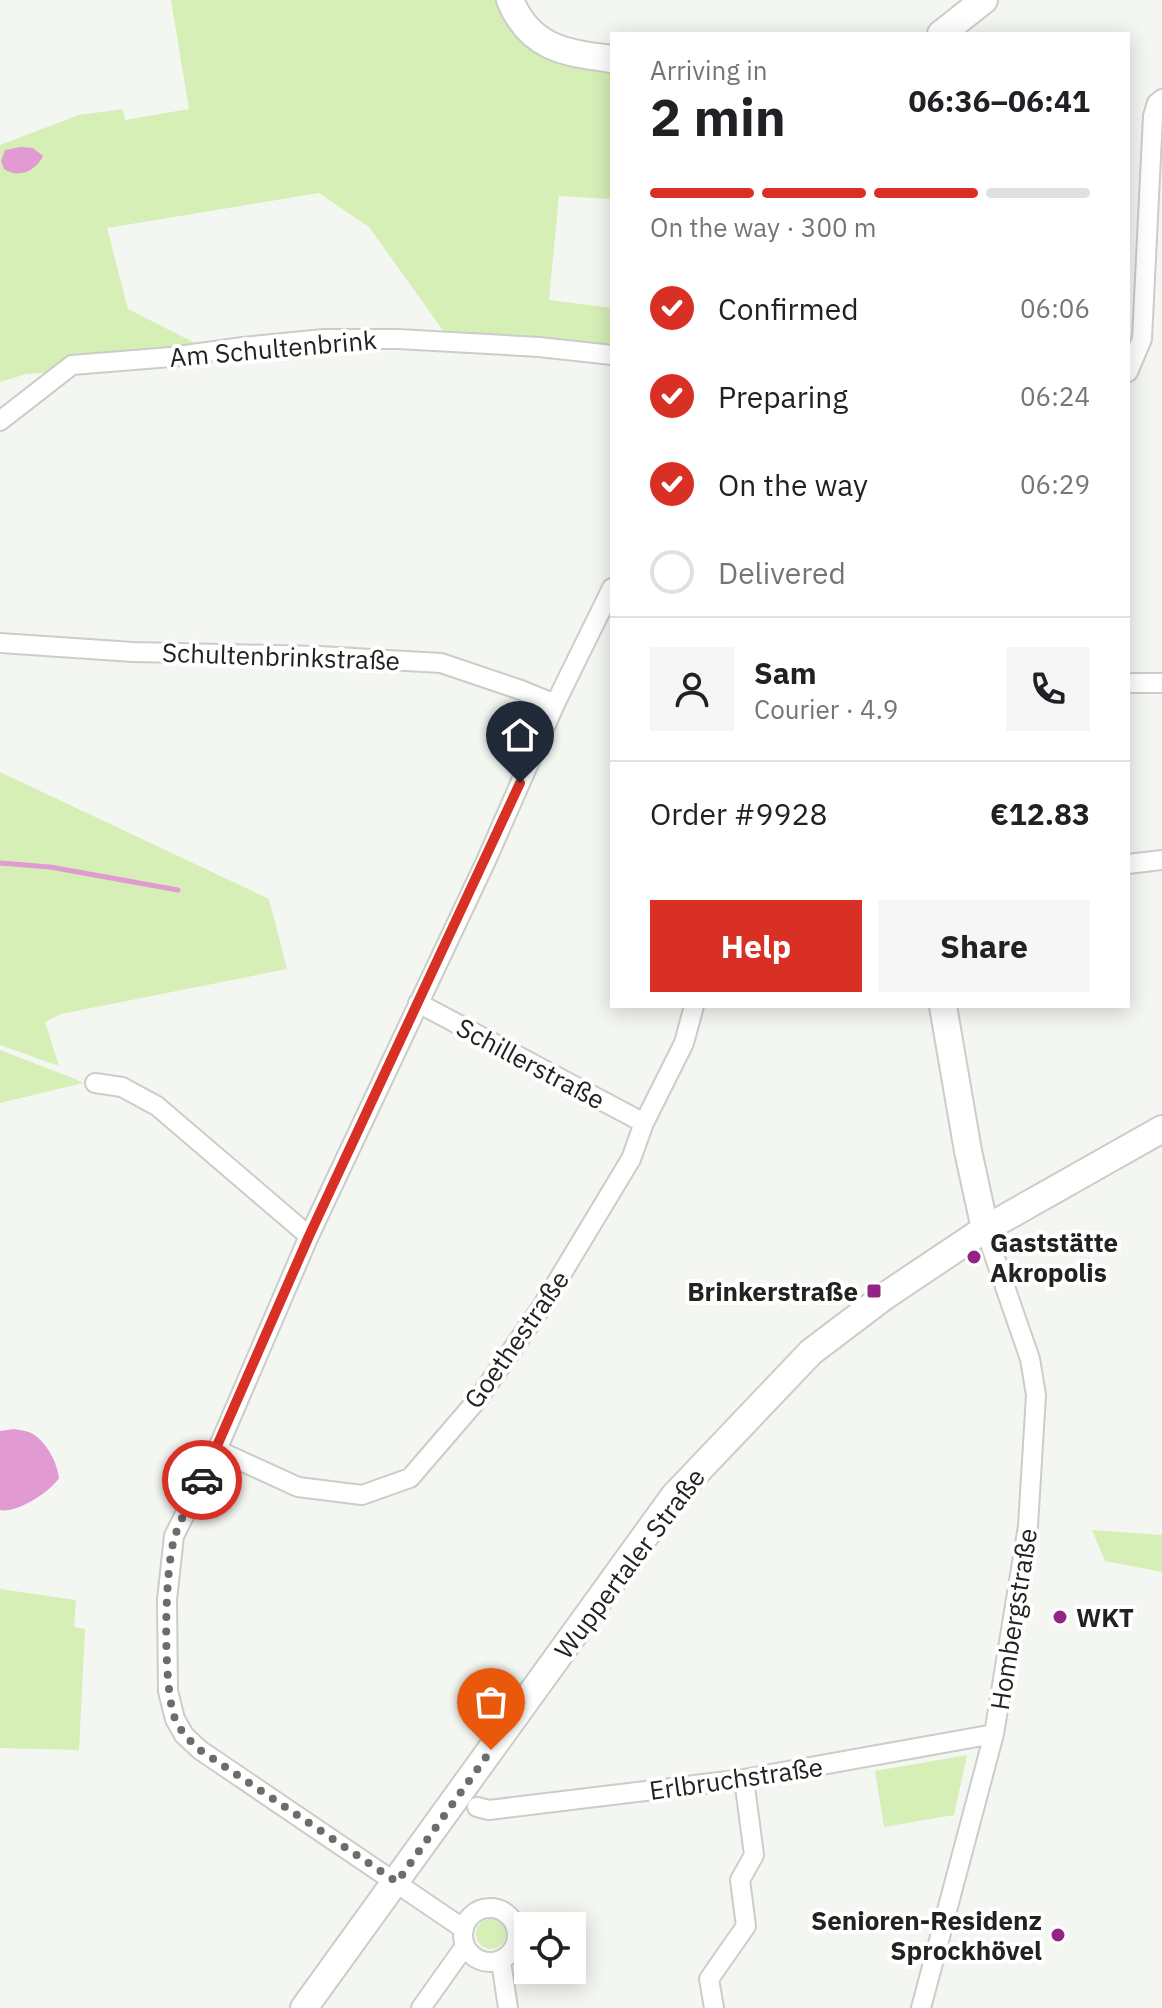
<!DOCTYPE html>
<meta charset="utf-8">
<style>
body{margin:0;font-family:"IBM Plex Sans",sans-serif;background:#f6f6f6;color:#202124;height:100vh;display:flex;flex-direction:column;font-size:30px;white-space:nowrap}
*{box-sizing:border-box;margin:0}
p{font-size:26px;color:#757577}
.icon{flex:none;width:44px;height:44px;fill:none;stroke:currentColor;stroke-width:2;stroke-linecap:round;stroke-linejoin:round}
.map{position:relative;flex:1;overflow:hidden}
.side{position:absolute;left:610px;top:32px;width:520px;height:976px;display:flex;flex-direction:column;background:#fff;border-radius:0px;box-shadow:0 4px 20px #0003}
.side>*{flex:none}
.controls{position:absolute;left:514px;top:1912px;display:grid;gap:16px}
.controls a{display:grid;place-items:center;width:72px;height:72px;border-radius:0px;background:#fff;box-shadow:0 4px 20px #0003;font-size:40px}
.pin{position:absolute;display:grid;place-items:center;width:68px;height:68px;color:#fff;margin:-82px -34px;border-radius:50% 50% 50% 0;rotate:-45deg;box-shadow:0 0 8px #0007}
.pin .icon{rotate:45deg}
.courier{position:absolute;display:grid;place-items:center;width:80px;height:80px;margin:-40px;border:6px solid #d93025;border-radius:50%;background:#fff;color:#222;box-shadow:0 2px 10px #0007}
.head em{font-style:normal;font-weight:700}
.head div{display:flex;flex-direction:column-reverse}
.head{display:flex;align-items:center;justify-content:space-between;height:136px;padding:0 40px}
h1{font-size:52px;font-weight:700;line-height:60px}
.bar{display:grid;grid-template-columns:repeat(4,1fr);gap:12px 8px;align-content:center;height:96px;padding:0 40px}
.bar i{height:10px;border-radius:6px;background:#e0e0e0}
.bar .selected{background:#d93025}
.bar p{grid-column:span 4}
.line{display:flex;align-items:center;gap:20px;padding:0 40px;border-top:2px solid #e0e0e0}
.line div{flex:1}
.round{display:grid;place-items:center;flex:none;width:84px;height:84px;border-radius:0px;background:#f6f6f6}
ol{padding:0 40px;list-style:none}
li{display:flex;align-items:center;gap:24px;height:88px}
li p{margin-inline-start:auto}
li .icon{padding:8px;border-radius:50%;background:#d93025;color:#fff;stroke-width:4}
li:last-child{color:#757577}
li i{width:44px;height:44px;border:4px solid #e0e0e0;border-radius:50%}
.action{display:flex;gap:16px;margin-top:auto;padding:16px 40px}
.action a{flex:1;height:92px;border-radius:0px;background:#d93025;color:#fff;font-size:32px;font-weight:700;line-height:92px;text-align:center}
.action a+a{background:#f6f6f6;color:#202124}
.map>svg:first-child{display:block}
.green{fill:#d6efb7}
.water{fill:#e29ad3}
.lines{fill:none;stroke-linecap:round;stroke-linejoin:round}
.stream{stroke:#e29ad3;stroke-width:5}
.street-casing{stroke:#cbcdc8;stroke-width:22}
.secondary-casing{stroke:#cbcdc8;stroke-width:30}
.street{stroke:#fff;stroke-width:18}
.secondary{stroke:#fff;stroke-width:26}
.done{stroke:#6c6d6a;stroke-width:8;stroke-dasharray:0 14.4}
.route{stroke:#d93025;stroke-width:10}
.poi-dot{fill:#932384;stroke:#fff;stroke-width:3}
.labels{text-anchor:middle;dominant-baseline:central;stroke-width:8;stroke-linejoin:round;paint-order:stroke}
.street-label{font-size:26px;fill:#222321;stroke:#fff}
.poi-label{font-size:26px;font-weight:bold;fill:#222321;stroke:#fff;text-anchor:start}
</style>
<div class="map">
<svg width="1162" height="2008" viewBox="0 0 1162 2008">
<rect width="100%" height="100%" fill="#f4f6f1"/>
<!-- green -->
<path class="green" d="M171 0H501L502 3 612 66V199L559 196 549 300 612 308V348L447 336 369 227 319 193 107 228 128 309 201 346 81 355 57 372 26 374 0 382V145L79 115 123 109 125 120 189 109Z
M0 772 269 899 287 969 61 1014 45 1022 59 1066 0 1045Z
M0 1050 75 1079 83 1083 0 1103Z
M1092 1530 1162 1535V1572L1105 1561Z
M0 1589 76 1600 74 1627 85 1629 79 1750 0 1748Z
M967 1755 954 1815 884 1827 875 1771Z
M476 1934a15 15 0 1 1 30 0a15 15 0 1 1-30 0Z"/>
<!-- water -->
<path class="water" d="M21 147 33 148 43 156C36 171 18 179 4 169L1 161 5 150Z
M14 1429C19 1430 28 1431 33 1434 47 1443 57 1462 59 1478 50 1492 16 1514 0 1510V1431Z"/>
<g class="lines">
<!-- stream -->
<path class="stream" d="M0 863 50 867 178 890"/>
<!-- street casing -->
<g class="street-casing">
<path id="street" d="M1128 372 1142 339 1153 116 1157 103 1162 99
M0 421 72 365 171 357 243 347 324 339H398L539 347 612 355
M0 643 133 652 319 656 441 663 521 690 555 704
M1128 683H1162
M1128 864 1162 860
M418 1003 644 1123
M95 1083 122 1087 157 1106 309 1236
M217 1450 298 1487 362 1495 410 1478 478 1399 543 1305 631 1159 644 1123 684 1043 694 1006
M477 1807 489 1810 744 1779 994 1734
M463 1935a27 27 0 1 1 54 0a27 27 0 1 1-54 0Z
M464 1929 200 1750 184 1735 175 1719 168 1691 167 1600 174 1536 217 1450 309 1236 486 861 555 704 612 588
M501 1961 508 2008
M421 2008 465 1946
M714 2008 709 1979 746 1926 740 1880 754 1855 744 1779
M921 2008 994 1734 1028 1526 1036 1395 1030 1359 985 1229"/>
</g>
<!-- secondary casing -->
<g class="secondary-casing">
<path id="secondary" d="M510 0C530 49 566 53 612 59
M941 34 984 0
M943 1006 968 1151 985 1229
M304 2008 674 1496 811 1352 885 1296 985 1229 1162 1129"/>
</g>
<!-- street -->
<use href="#street" class="street"/>
<!-- secondary -->
<use href="#secondary" class="secondary"/>
</g>
<g class="lines">
<!-- done -->
<path class="done" d="M202 1480C193 1498 181 1517 175 1536 164 1570 163 1682 174 1716 179 1730 189 1740 200 1750L397 1882 491 1750"/>
<!-- route -->
<path class="route" d="M202 1480 309 1236 520 783"/>
</g>
<!-- markers -->
<g class="poi-dot">
<circle cx="974" cy="1257" r="8"/>
<rect x="866" y="1283" width="16" height="16" rx="4"/>
<circle cx="1060" cy="1617" r="8"/>
<circle cx="1058" cy="1935" r="8"/>
</g>
<g class="labels">
<!-- street labels -->
<g class="street-label">
<text transform="translate(273 348) rotate(-5)">Am Schultenbrink</text>
<text transform="translate(281 656) rotate(2)">Schultenbrinkstraße</text>
<text transform="translate(531 1063) rotate(28)">Schillerstraße</text>
<text transform="translate(516 1339) rotate(-55)">Goethestraße</text>
<text transform="translate(629 1563) rotate(-53)">Wuppertaler Straße</text>
<text transform="translate(1013 1619) rotate(-81)">Hombergstraße</text>
<text transform="translate(736 1778) rotate(-8)">Erlbruchstraße</text>
</g>
<!-- poi labels -->
<g class="poi-label">
<text x="990" y="1242">Gaststätte<tspan x="990" dy="30">Akropolis</tspan></text>
<text x="858" y="1291" text-anchor="end">Brinkerstraße</text>
<text x="1076" y="1617">WKT</text>
<text x="1042" y="1920" text-anchor="end">Senioren-Residenz<tspan x="1042" dy="30">Sprockhövel</tspan></text>
</g>
</g>
</svg>
<div class="controls">
<a><svg class="icon" aria-label="locate" viewBox="0 0 24 24"><circle cx="12" cy="12" r="6"/><path d="M12 2v4M12 18v4M2 12h4M18 12h4"/></svg></a>
</div>
<div class="pin" style="left:491px;top:1750px;background:#ea580c"><svg class="icon" aria-label="bag" viewBox="0 0 24 24"><path d="M5 8h14l-1 12H6zM9 8a3 3 0 0 1 6 0"/></svg></div>
<div class="pin" style="left:520px;top:783px;background:#1f2937"><svg class="icon" aria-label="home" viewBox="0 0 24 24"><path d="M3 11l9-7 9 7M6 9v11h12V9"/></svg></div>
<div class="courier" style="left:202px;top:1480px"><svg class="icon" aria-label="car" viewBox="0 0 24 24"><path d="M5 17H2v-5l4-1 3-4h7l3 4 3 1v5h-3M9 17h6M6 11h13"/><circle cx="7" cy="17" r="2"/><circle cx="17" cy="17" r="2"/></svg></div>
<section class="side">
<div class="head"><div><h1>2 min</h1><p>Arriving in</p></div><em>06:36–06:41</em></div>
<div class="bar"><i class="selected"></i><i class="selected"></i><i class="selected"></i><i></i><p>On the way · 300 m</p></div>
<ol>
<li><svg class="icon" aria-label="check" viewBox="0 0 24 24"><path d="M5 12l5 5 9-10"/></svg>Confirmed<p>06:06</p></li>
<li><svg class="icon" aria-label="check" viewBox="0 0 24 24"><path d="M5 12l5 5 9-10"/></svg>Preparing<p>06:24</p></li>
<li><svg class="icon" aria-label="check" viewBox="0 0 24 24"><path d="M5 12l5 5 9-10"/></svg>On the way<p>06:29</p></li>
<li><i></i>Delivered</li>
</ol>
<div class="line" style="height:144px"><a class="round"><svg class="icon" aria-label="person" viewBox="0 0 24 24"><circle cx="12" cy="8" r="4"/><path d="M4 21q1-7 8-7t8 7"/></svg></a><div><b>Sam</b><p>Courier · 4.9</p></div><a class="round"><svg class="icon" aria-label="phone" viewBox="0 0 24 24"><path d="M5 4h4l2 5-3 2q2 4 5 5l2-3 5 2v4C11 20 4 13 5 4z"/></svg></a></div>
<div class="line" style="height:104px"><div>Order #9928</div><b>€12.83</b></div>
<div class="action"><a>Help</a><a>Share</a></div>
</section>
</div>
